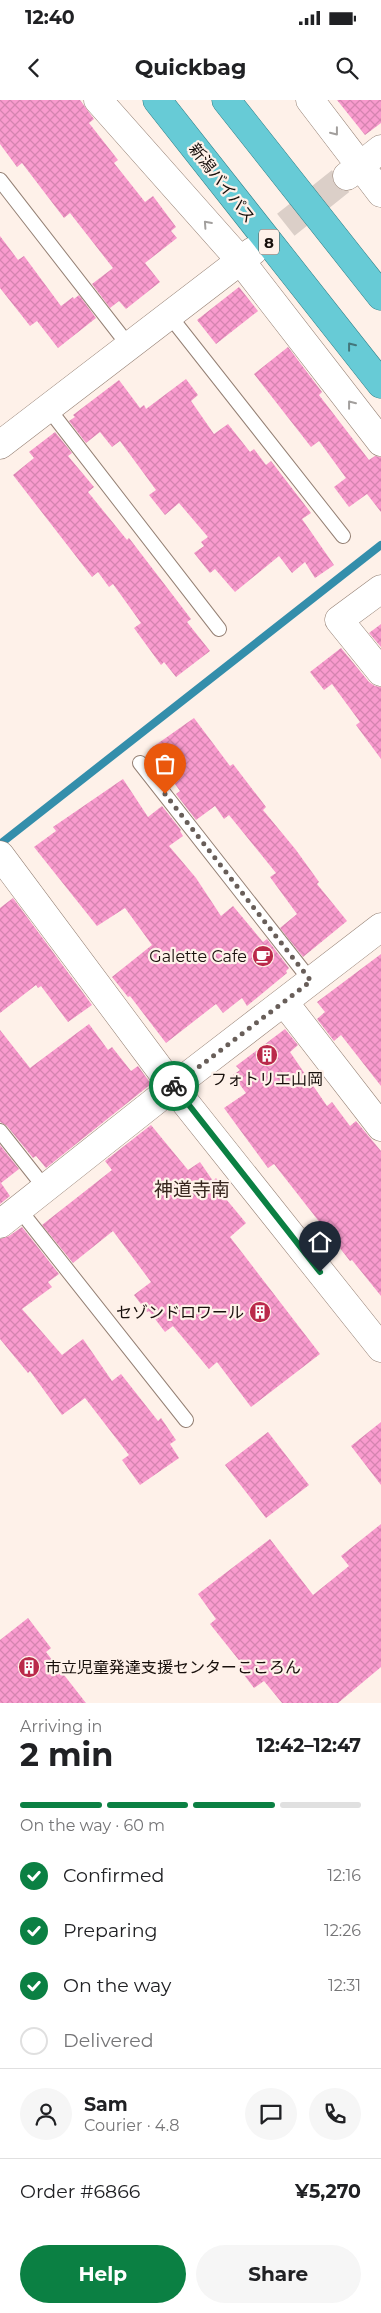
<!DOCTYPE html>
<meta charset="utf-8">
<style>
body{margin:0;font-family:Montserrat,"Noto Sans JP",sans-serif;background:#f6f6f6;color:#202124;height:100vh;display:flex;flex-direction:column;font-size:19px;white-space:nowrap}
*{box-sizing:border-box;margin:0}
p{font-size:16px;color:#757577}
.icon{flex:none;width:28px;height:28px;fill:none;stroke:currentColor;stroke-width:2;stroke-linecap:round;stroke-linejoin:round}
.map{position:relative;height:1603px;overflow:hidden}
.details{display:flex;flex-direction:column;background:#fff;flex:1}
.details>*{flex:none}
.pin{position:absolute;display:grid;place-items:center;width:42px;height:42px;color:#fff;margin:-51px -21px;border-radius:50% 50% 50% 0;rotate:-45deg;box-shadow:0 0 5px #0007}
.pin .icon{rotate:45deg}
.courier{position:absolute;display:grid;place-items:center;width:50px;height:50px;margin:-25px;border:4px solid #0b8043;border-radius:50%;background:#fff;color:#222;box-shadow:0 1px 6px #0007}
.head em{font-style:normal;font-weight:700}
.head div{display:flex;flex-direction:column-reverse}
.head{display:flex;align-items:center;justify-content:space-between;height:85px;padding:0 20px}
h1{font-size:32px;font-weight:700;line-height:38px}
.bar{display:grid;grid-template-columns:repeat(4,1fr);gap:8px 5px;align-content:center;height:60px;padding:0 20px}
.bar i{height:6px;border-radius:4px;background:#e0e0e0}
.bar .active{background:#0b8043}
.bar p{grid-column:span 4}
.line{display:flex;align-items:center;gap:12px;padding:0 20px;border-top:1px solid #e0e0e0}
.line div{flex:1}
.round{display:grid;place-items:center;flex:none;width:52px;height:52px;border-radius:26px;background:#f6f6f6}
ol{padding:0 20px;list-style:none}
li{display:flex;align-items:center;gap:15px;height:55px}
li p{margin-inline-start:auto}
li .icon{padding:5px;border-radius:50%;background:#0b8043;color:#fff;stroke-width:4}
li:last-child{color:#757577}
li i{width:28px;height:28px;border:2px solid #e0e0e0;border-radius:50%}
.cta{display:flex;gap:10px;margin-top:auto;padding:10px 20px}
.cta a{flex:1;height:58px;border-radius:30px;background:#0b8043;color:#fff;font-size:20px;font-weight:700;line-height:58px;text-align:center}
.cta a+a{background:#f6f6f6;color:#202124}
.status{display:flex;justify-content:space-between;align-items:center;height:35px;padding:0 25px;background:#fff;direction:ltr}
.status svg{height:14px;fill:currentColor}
header{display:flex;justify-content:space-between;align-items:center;height:65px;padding:0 20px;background:#fff;font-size:22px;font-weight:700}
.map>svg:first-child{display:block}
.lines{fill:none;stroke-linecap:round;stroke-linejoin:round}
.stream{stroke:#348eab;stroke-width:8}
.building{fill:url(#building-cross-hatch)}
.minor-tunnel{stroke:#dbcfc8;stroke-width:28;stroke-dasharray:28 14;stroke-linecap:butt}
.service-casing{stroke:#958175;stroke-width:16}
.minor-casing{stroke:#958175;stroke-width:29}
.trunk-casing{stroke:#328188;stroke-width:29}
.service{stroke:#fff;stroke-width:14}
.minor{stroke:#fff;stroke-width:28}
.trunk{stroke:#67cbd6;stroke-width:28}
.oneway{stroke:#a29f9d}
.oneway2{stroke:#43767b}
.done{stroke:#685e59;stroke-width:5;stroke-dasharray:0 9}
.route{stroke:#0b8043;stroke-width:6}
.labels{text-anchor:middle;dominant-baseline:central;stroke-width:4.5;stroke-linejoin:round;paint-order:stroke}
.shield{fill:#fef1e9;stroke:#5c534e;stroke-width:1}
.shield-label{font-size:15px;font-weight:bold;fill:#170f0b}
.street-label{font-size:16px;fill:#170f0b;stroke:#fef1e9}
.poi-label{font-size:16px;fill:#170f0b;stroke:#fef1e9;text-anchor:end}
.quarter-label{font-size:19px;fill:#37261d;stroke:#fef1e9}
</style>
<div class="status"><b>12:40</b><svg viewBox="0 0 49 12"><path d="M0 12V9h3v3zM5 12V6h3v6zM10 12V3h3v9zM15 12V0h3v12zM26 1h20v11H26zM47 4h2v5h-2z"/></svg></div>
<header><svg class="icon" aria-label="back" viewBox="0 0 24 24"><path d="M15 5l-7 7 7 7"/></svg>Quickbag<svg class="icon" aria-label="search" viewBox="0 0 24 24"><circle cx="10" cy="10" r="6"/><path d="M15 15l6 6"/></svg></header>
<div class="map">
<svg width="381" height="1603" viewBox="0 0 381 1603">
<defs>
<pattern id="building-cross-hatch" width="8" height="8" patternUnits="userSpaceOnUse" patternTransform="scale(1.25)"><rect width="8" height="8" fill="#f99bce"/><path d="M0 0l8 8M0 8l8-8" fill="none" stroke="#d584b0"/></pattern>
</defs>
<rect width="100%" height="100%" fill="#fef1e9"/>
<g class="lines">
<!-- stream -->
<path class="stream" d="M0 744 381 445"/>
</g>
<!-- building -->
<path class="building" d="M0 0H80L94 19 89 23 118 60 114 63 145 102 153 96 176 127 171 131 177 138 145 163 160 182 126 209 119 201 110 208 92 184 113 168 70 113 64 118 22 63 17 67 0 44Z
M337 0H381V23L365 35Z
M0 136 18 160 24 156 61 206 73 197 74 199 79 195 96 218 58 248 37 221 30 226 0 188Z
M239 187 258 211 216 244 197 220Z
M288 247 322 292 319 295 369 360 375 356 381 357V412L367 394 349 407 334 387 346 378 319 341 311 347 254 274Z
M186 279 198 295 191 301 214 334 228 324 250 352 254 349 266 365 271 361 311 413 302 419 334 465 315 478 305 462 292 473 279 456 235 492 215 469 210 473 194 453 204 446 201 442 208 437 179 403 165 415 149 395 156 390 120 341 112 347 100 332 86 343 69 321 75 317 73 315 119 280 140 308 144 305 146 309Z
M55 332 72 353 68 356 94 387 88 392 127 440 129 438 175 498 191 519 187 522 210 551 176 577 164 562 161 565 134 528 141 523 113 484 109 487 98 472 92 477 13 375 34 358 29 352Z
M381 524V547L369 533Z
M341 548 369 582 375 586 381 587V659L356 625 360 622 332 584 324 590 310 572Z
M194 618 230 666 233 664 266 707 263 710 296 750 319 782 317 784 347 821 303 857 280 828 297 814 270 777 276 773 229 715 224 719 215 706 196 720 176 694 180 691 150 649Z
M123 679 148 717 162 706 181 730 180 731 183 736 169 746 196 778 221 816 233 806 263 842 267 839 289 868 286 871 287 873 247 906 242 898 223 913 216 904 166 943 130 896 128 897 112 877 152 845 125 808 97 826 34 747 56 731 53 727Z
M13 798 92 905 68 922 41 886 38 888 36 885 0 913V808Z
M381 854V986L341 935 334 941 317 919 325 912 317 902Z
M89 924 108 950 112 947 131 971 138 966 151 984 46 1068 36 1056 33 1058 7 1026 0 1022V930L30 968Z
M285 929 298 945 290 952 327 1006 332 1002 350 1026 356 1021 381 1051V1196L352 1160 350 1161 274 1064 268 1068 224 1008 246 993 233 975 240 970 236 966Z
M151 1025 188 1070 200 1062 213 1081 216 1078 230 1096 226 1099 246 1123 230 1137 320 1254 251 1307 217 1262 209 1269 173 1226 165 1232 149 1211 147 1212 134 1195 151 1182 113 1131 73 1163 42 1125 112 1070 105 1061Z
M0 1045 19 1069 1 1083 10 1096 0 1104Z
M22 1127 59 1174 48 1182 52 1187 22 1209 62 1255 83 1239 112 1281 121 1274 158 1321 161 1318 176 1340 170 1344 179 1358 140 1385 122 1360 129 1355 85 1298 62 1315 30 1271 28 1273 0 1239V1139L9 1136Z
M381 1322V1385L351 1346Z
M268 1332 309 1385 266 1418 225 1365Z
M381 1424V1567L338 1603H282L264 1581 254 1588 238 1567 242 1564 210 1524 216 1519 198 1494 270 1439 313 1495 349 1466 341 1456Z
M28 1518 51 1548 46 1552 86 1603H0V1540Z"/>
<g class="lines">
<!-- minor-tunnel -->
<path class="minor-tunnel" d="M253 151 347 76"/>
<!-- service casing -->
<g class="service-casing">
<path id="service" d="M0 80 129 246
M169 215 343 436
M48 308 219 529
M140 663 311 881
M0 1031 45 1088
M19 1109 186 1320"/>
</g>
<!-- minor casing -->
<g class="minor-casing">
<path id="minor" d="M98 0 240 160 381 342
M310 0 381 93
M347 76 381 49
M0 345 253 151
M381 489 339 520 381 572
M0 755 173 987 381 1248
M284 902 381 1027
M0 1124 173 987 381 827"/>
</g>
<!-- trunk casing -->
<g class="trunk-casing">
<path id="trunk" d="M157 0 381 284
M226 0 381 196"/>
</g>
<!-- service -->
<use href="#service" class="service"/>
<!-- minor -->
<use href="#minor" class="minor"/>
<!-- trunk -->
<use href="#trunk" class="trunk"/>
</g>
<!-- one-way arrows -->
<defs><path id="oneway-chevron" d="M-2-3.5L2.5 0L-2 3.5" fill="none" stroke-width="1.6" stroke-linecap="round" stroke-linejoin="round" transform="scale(1.25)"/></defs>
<g class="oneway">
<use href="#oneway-chevron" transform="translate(335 32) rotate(52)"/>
<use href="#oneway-chevron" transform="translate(207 124) rotate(-132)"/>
<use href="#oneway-chevron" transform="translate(351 304) rotate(-128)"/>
</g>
<use class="oneway2" href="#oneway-chevron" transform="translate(351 246) rotate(-128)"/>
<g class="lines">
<!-- done -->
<path class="done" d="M165 694 311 881 174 986"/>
<!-- route -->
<path class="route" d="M174 986 320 1172"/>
</g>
<!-- icons -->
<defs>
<g id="cafe-disc" transform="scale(1.125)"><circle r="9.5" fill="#ba294a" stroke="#fef1e9"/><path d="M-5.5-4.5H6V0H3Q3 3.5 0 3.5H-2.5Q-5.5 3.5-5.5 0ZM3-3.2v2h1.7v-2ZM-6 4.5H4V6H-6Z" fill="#fff"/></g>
<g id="building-disc" transform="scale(1.125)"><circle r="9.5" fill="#ba294a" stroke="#fef1e9"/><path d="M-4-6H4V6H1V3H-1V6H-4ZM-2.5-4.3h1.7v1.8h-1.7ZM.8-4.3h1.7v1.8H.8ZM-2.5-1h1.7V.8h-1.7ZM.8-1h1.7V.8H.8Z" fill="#fff"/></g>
</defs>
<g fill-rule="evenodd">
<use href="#cafe-disc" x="263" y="856"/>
<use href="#building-disc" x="267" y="955"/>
<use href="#building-disc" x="260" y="1212"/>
<use href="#building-disc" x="29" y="1567"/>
</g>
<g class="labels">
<!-- shield labels -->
<rect class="shield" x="259" y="129.5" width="20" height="25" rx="4"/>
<g class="shield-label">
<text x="269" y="142">8</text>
</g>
<!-- street labels -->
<g class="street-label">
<text transform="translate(222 83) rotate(52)">新潟バイパス</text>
</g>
<!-- poi labels -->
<g class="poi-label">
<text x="247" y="856">Galette Cafe</text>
<text x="267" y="979" text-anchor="middle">フォトリエ山岡</text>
<text x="244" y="1212">セゾンドロワール</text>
<text x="45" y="1567" text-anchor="start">市立児童発達支援センターこころん</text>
</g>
<!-- quarter labels -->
<g class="quarter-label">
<text x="192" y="1089">神道寺南</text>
</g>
</g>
</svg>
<div class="pin" style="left:165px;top:694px;background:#ea580c"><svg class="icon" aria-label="bag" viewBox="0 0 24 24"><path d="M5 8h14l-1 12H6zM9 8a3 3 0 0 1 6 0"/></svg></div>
<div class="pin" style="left:320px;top:1172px;background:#1f2937"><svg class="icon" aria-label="home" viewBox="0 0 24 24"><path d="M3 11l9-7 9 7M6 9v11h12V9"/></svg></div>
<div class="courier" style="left:174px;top:986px"><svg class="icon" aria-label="bike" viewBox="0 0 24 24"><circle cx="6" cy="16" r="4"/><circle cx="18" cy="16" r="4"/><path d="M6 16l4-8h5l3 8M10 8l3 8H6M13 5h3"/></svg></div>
</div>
<section class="details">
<div class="head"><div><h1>2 min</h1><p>Arriving in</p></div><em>12:42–12:47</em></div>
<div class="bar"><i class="active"></i><i class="active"></i><i class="active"></i><i></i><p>On the way · 60 m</p></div>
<ol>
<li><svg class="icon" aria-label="check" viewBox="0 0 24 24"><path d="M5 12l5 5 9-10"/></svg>Confirmed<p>12:16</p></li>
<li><svg class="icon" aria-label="check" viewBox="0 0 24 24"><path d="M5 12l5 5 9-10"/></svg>Preparing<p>12:26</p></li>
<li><svg class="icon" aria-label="check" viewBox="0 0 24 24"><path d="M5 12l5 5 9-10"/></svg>On the way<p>12:31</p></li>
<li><i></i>Delivered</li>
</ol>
<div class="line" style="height:90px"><a class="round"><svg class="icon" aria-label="person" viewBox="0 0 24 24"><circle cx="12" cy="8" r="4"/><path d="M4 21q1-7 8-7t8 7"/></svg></a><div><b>Sam</b><p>Courier · 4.8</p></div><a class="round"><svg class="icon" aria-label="chat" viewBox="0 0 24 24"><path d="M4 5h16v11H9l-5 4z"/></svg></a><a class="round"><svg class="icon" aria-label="phone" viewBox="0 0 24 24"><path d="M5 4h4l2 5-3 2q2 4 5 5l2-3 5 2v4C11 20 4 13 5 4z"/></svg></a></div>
<div class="line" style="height:65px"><div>Order #6866</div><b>¥5,270</b></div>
<div class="cta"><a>Help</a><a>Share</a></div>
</section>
